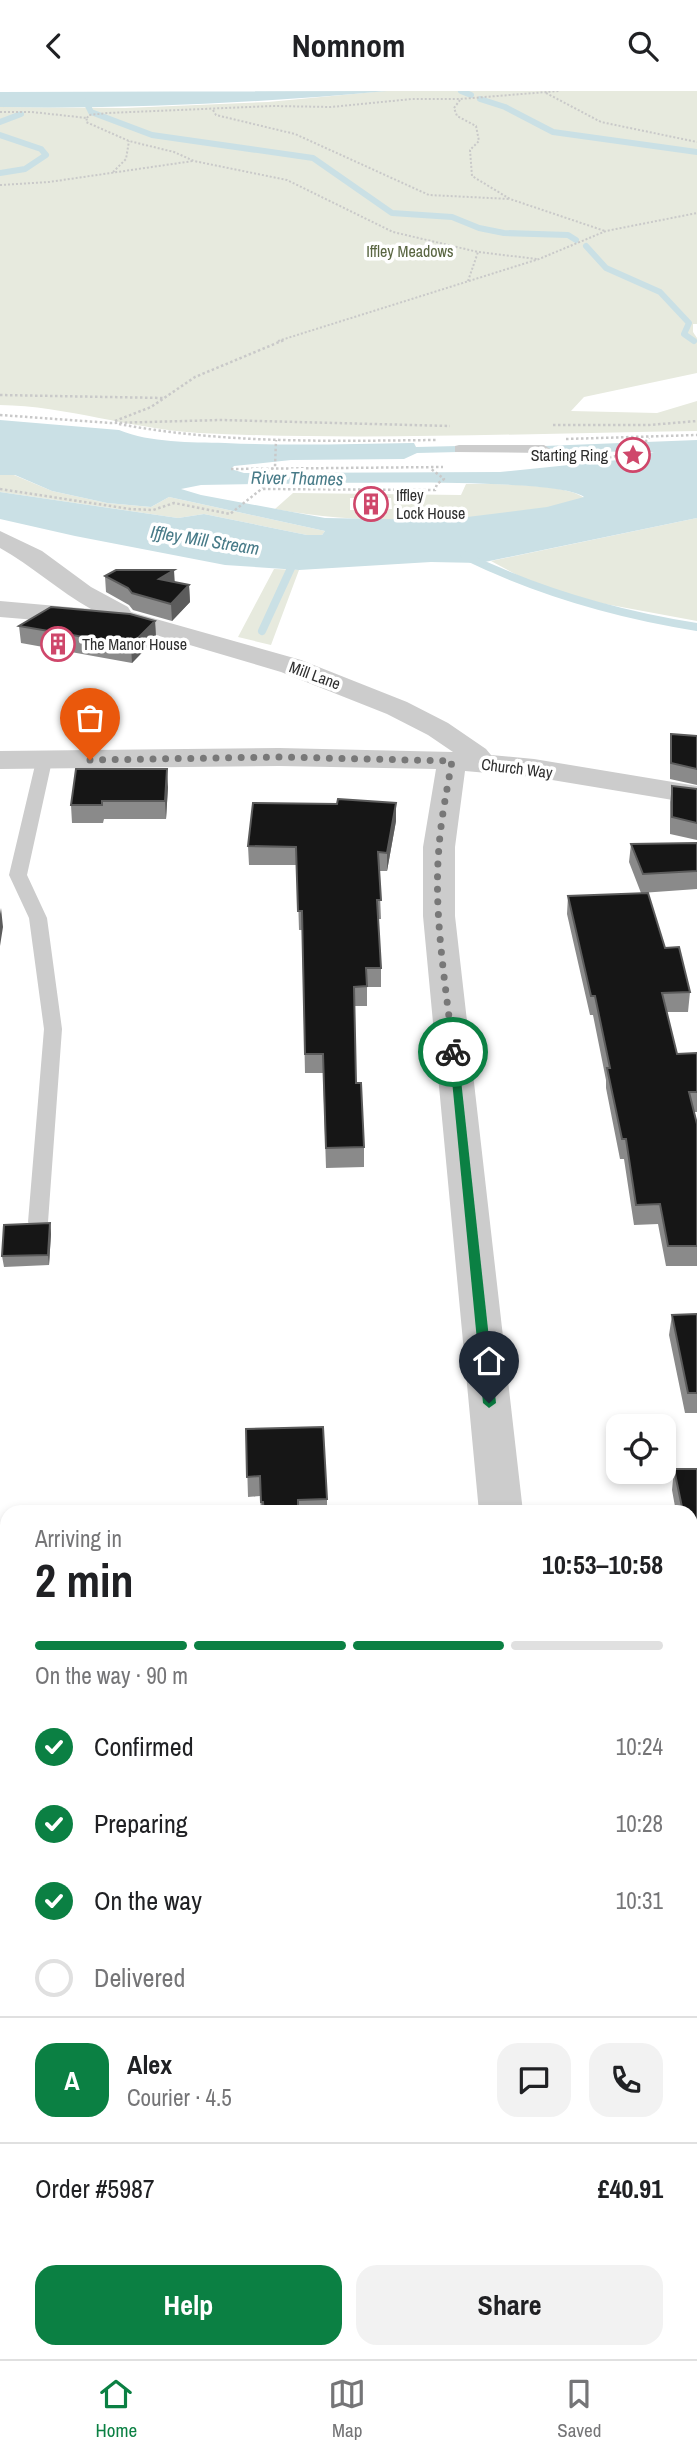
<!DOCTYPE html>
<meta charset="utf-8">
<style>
body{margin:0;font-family:"Archivo Narrow",sans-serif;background:#f2f2f2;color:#202124;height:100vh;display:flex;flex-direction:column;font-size:26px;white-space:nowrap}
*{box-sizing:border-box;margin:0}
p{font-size:23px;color:#757577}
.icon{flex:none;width:38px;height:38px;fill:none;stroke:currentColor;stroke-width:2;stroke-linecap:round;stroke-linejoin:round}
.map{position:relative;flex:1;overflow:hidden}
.drawer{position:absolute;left:0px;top:1414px;width:698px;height:854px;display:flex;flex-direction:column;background:#fff;border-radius:21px 21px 0 0;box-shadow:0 4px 10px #0003}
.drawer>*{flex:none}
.controls{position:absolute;left:606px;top:1323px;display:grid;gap:14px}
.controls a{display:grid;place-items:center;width:70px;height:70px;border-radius:14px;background:#fff;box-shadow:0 4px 10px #0003;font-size:35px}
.pin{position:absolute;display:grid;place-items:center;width:60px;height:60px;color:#fff;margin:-72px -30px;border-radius:50% 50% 50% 0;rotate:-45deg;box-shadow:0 0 7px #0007}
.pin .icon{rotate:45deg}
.courier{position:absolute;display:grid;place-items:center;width:70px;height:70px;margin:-35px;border:5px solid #0b8043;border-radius:50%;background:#fff;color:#222;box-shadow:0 2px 9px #0007}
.overview em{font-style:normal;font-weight:700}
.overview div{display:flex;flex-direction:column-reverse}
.overview{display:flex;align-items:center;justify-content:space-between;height:119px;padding:0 35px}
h1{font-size:46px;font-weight:700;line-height:52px}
.bar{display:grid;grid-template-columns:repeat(4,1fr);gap:10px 7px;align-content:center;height:84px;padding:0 35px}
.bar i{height:9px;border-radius:5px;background:#e0e0e0}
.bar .active{background:#0b8043}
.bar p{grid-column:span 4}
.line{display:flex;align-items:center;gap:18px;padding:0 35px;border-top:2px solid #e0e0e0}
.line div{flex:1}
.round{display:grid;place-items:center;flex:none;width:74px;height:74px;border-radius:21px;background:#f2f2f2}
ol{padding:0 35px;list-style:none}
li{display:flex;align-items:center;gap:21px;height:77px}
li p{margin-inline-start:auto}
li .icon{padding:7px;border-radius:50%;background:#0b8043;color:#fff;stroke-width:4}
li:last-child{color:#757577}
li i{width:38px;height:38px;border:4px solid #e0e0e0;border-radius:50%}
.action{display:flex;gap:14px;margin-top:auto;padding:14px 35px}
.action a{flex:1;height:80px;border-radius:21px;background:#0b8043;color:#fff;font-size:28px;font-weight:700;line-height:80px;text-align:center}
.action a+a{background:#f2f2f2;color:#202124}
header{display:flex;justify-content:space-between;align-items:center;height:91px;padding:0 35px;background:#fff;font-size:32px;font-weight:700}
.dock{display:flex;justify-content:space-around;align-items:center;height:98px;border-top:2px solid #e0e0e0;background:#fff;font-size:19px;color:#757577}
.dock a{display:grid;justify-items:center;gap:4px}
.dock .active{color:#0b8043}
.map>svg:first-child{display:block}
.green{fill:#e7eade;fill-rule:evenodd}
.water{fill:#cae0e5;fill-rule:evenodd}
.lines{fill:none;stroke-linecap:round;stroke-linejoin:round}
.stream-far1{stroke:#cae0e5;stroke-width:6}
.stream{stroke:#cae0e5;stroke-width:8}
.path-far1{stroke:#c9c9c9;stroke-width:2;stroke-dasharray:2 2;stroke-linecap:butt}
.path{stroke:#c9c9c9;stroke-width:2.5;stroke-dasharray:2.5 2.5;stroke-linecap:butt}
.service{fill:#ccc;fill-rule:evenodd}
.minor{fill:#ccc;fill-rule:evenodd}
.wall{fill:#8a8a8a}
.shaded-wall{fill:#5c5c5c}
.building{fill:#161616;stroke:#5c5c5c;stroke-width:2}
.route{fill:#0b8043}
.done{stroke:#787878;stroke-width:7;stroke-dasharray:0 12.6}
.labels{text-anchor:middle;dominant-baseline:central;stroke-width:7;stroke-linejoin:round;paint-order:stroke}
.far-park-label{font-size:16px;fill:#596541;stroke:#fff}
.far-poi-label{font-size:16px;fill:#2f2f2f;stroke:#fff;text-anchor:start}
.far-street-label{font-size:16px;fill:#2f2f2f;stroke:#fff}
.far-water-label{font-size:18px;font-style:italic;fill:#477a87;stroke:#fff}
</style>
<header><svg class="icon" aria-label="back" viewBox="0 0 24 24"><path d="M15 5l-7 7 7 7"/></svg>Nomnom<svg class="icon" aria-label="search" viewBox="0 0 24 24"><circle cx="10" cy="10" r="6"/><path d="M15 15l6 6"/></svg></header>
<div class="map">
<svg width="697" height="2268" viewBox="0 0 697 2268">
<rect width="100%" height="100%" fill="#fff"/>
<!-- green -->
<path class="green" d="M385 0H697V233H693V241L697 247V282L584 306 571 320 657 322 697 310V340C531 342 364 350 199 342 131 338 67 315 0 314V16L125 17 268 11Z
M0 384H14L52 400 107 412 151 416 169 406 325 440 322 444H307L204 423 178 427 0 401Z
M466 393C491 393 566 392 584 407 567 415 545 417 526 420 444 432 357 433 275 418L293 402 461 404ZM350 407H391L392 418 350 419Z
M697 427V530L578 508 530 491 491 470Z
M274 478 299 479 271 554 238 546Z"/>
<!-- water -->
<path class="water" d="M387 0C258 12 130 18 0 16V1Z
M0 329 119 339C151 352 190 351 225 352 288 355 351 353 414 352L416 356 458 355 459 361 417 362 404 368 291 369 234 375 231 378 244 382 500 381 618 369 654 361 544 360V355L697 349V427L480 472 431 471 299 479 225 474 75 445 0 428V401L178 427 204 423 307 444H322L325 440 169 406 151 416 107 412 52 400 15 384H0ZM262 393C309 393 559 385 584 406L547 416 443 429 325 427 201 404 181 398 201 394Z"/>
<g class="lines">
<!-- stream-far1 -->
<path class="stream-far1" d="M461 0 471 4
M480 8 505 16 553 41 697 61
M86 11 91 21 152 44 313 67 392 122 452 126 479 137 504 142 568 144 576 149
M0 31 21 23
M0 44 41 58 46 64 25 78 0 82
M586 155 606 177 660 201 689 232 684 243 694 250"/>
<!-- stream -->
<path class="stream" d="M465 465C539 501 615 523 697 536
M262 540 297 464"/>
<!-- path-far1 -->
<path class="path-far1" d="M546 2 601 31 697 51
M460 9 454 17 457 25 476 35 479 50 470 59 472 85 510 108 605 140
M213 19 216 24 295 43 429 104 510 108
M0 21H32L87 27 86 31 129 50 174 61 194 70 287 89 393 141 478 161 537 168
M87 27 89 24 108 22 273 15 331 16 412 8H460L559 0
M113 81 126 68 129 50
M0 94 49 91 193 70
M468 190 478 161
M278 250 539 168 606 140 697 122"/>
<!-- path -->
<path class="path" d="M0 304 163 307
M0 324 111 332 221 329 450 335
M115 330 151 316 195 286 284 249
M119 333C225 353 331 350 438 349
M553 334H649L697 330
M566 348 697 344
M615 364 618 367 641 363
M564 369C592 368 629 370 649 347
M231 378 443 376
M0 398 130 418 153 419 174 412 230 423 274 388 267 381 275 376 276 349
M263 398 435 399 437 393 444 388 430 377"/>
<!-- service -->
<path class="service" d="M459 354H544L550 358 544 362 455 361V355Z
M44 665 52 670 27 784 47 827 62 938 48 1131 45 1136H31L28 1131 44 938 29 827 9 784 36 670Z"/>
<!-- minor -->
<path class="minor" d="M0 440 42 460 91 496 128 516 131 521 301 569 407 611 448 632 486 658 491 664 534 668 697 695V713L534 686 465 680 455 756V825L523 1421H479L423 825V756L436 678 279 675 0 678V660L279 657 453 661 428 644 387 623 281 581 132 537 0 526V510L91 518C59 500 32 475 0 457Z
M379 2261H439V2268H379Z"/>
</g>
<!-- wall -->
<path class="wall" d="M105 485 175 491 189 494 190 511 172 530 133 519 129 514 106 501Z
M155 530 156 547 132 572 21 552 19 535Z
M671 643 697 645V694L670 688V660Z
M672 695 697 698V749L670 743V711Z
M168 696 166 728H104L103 732H72L71 714Z
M337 713 396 730 387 780H379L381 828H378L381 877V896H367V915H354L356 992 364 1056V1076L326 1077 323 982H305L302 839H299L297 774H249L248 755Z
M697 752V798L641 802 629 771 631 753Z
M568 805 665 857 690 901 688 921H667L677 963 697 962V1021H694L697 1033V1175H666L658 1133 634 1134 624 1068H620L606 997V989L593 924H590L567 823Z
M50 1132 51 1143 49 1174 4 1176 2 1165Z
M697 1223V1322H685L669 1244 672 1224Z
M246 1338 327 1408V1421H261L260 1405 248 1406Z
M674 1378H697V1564H691V1421H676L672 1399Z
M691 1797 697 1818V1873H691Z
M691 2105H697V2253H691Z"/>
<!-- shaded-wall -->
<path class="shaded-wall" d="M174 479 175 495 159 488Z
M189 494 190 511 172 530 171 513Z
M155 530 156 547 132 572 131 554Z
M167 678 168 696 166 728 165 710Z
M396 712V730L387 780V762Z
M1 817 3 836 0 855V823Z
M50 1132 51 1143 49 1174 48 1164Z"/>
<!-- building -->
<path class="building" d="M116 479H174L159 488 189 494 171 513 132 502 128 497 105 485Z
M51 516 130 523 155 530 131 554 19 535Z
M671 643 697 645V678L671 672Z
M76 678H167L165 710H102V714H71Z
M672 695 697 698V732L672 726Z
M338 708 396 712 387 762 378 761 381 809H377L381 877H366L367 895 354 896 356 992H361L364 1056 326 1057 323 963H305L302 820H298L296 756 248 755 253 712 337 713Z
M697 752V780L643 783 631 753Z
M648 802 665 857 679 856 690 901 662 902 677 963 697 962V1001H689L697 1033V1155H668L660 1113 636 1114 626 1048H622L607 977H610L595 905H591L568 805Z
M50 1132 48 1164 2 1165 4 1134Z
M697 1223V1302H688L672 1224Z
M323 1336 327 1408 298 1409V1421H264L263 1411H261L260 1385 247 1386 246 1338Z
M674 1378H697V1543H691V1421H683Z
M691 1797H694L697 1818V1853H691Z
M691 2105H697V2234H691Z
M171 2261H268V2268H170Z"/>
<!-- route -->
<path class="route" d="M449 958 458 961 496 1312 489 1317 483 1312Z"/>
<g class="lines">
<!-- done -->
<path class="done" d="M90 669 279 666 452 670C447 699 441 727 439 756 433 824 446 893 453 961"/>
</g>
<!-- icons -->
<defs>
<g id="sight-ring" transform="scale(1.75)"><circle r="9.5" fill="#fff" stroke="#cf476b" stroke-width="1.5"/><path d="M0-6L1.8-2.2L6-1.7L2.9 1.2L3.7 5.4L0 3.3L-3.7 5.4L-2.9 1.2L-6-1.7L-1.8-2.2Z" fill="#cf476b"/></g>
<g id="building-ring" transform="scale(1.75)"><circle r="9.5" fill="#fff" stroke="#cf476b" stroke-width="1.5"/><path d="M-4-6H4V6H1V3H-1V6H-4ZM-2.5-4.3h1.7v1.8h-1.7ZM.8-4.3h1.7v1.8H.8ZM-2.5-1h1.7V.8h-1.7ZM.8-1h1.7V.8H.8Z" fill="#cf476b"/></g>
</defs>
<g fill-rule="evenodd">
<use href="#sight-ring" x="633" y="364"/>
<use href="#building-ring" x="371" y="413"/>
<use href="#building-ring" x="58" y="553"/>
</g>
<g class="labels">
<!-- far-park labels -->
<g class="far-park-label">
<text x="410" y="160">Iffley Meadows</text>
</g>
<!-- far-poi labels -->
<g class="far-poi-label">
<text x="608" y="364" text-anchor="end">Starting Ring</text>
<text x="396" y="404">Iffley<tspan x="396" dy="18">Lock House</tspan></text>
<text x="82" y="553">The Manor House</text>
</g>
<!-- far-street labels -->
<g class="far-street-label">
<text transform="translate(315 584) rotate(20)">Mill Lane</text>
<text transform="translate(517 677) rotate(7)">Church Way</text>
</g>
<!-- far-water labels -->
<g class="far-water-label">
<text transform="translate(297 387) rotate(1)">River Thames</text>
<text transform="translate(205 449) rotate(9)">Iffley Mill Stream</text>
</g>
</g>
</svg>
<div class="controls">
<a><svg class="icon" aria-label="locate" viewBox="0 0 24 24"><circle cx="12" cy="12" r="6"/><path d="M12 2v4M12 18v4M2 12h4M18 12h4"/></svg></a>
</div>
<div class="pin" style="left:90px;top:669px;background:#ea580c"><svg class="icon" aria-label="bag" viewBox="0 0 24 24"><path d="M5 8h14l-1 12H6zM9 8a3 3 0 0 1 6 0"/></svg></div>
<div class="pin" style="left:489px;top:1312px;background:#1f2937"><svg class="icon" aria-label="home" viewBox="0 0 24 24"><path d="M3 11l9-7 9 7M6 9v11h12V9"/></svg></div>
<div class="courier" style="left:453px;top:961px"><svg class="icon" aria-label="bike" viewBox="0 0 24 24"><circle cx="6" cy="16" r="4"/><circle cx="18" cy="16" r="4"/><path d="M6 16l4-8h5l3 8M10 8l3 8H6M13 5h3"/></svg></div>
<section class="drawer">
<div class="overview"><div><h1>2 min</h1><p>Arriving in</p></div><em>10:53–10:58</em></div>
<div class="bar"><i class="active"></i><i class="active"></i><i class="active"></i><i></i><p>On the way · 90 m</p></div>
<ol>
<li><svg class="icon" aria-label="check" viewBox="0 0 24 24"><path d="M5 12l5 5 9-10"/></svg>Confirmed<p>10:24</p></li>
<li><svg class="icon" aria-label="check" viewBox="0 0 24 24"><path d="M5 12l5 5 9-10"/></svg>Preparing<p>10:28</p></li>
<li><svg class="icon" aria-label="check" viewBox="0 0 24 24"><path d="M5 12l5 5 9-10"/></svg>On the way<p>10:31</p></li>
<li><i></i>Delivered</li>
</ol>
<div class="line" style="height:126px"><b class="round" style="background:#0b8043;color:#fff">A</b><div><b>Alex</b><p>Courier · 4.5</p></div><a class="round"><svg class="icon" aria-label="chat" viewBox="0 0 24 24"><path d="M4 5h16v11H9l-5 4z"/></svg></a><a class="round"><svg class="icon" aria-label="phone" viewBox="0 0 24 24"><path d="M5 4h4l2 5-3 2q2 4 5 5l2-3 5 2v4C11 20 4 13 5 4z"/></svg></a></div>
<div class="line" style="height:91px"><div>Order #5987</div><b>£40.91</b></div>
<div class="action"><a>Help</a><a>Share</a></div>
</section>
</div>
<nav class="dock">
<a class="active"><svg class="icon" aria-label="home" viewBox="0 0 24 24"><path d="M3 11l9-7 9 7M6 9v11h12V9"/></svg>Home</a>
<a><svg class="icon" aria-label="map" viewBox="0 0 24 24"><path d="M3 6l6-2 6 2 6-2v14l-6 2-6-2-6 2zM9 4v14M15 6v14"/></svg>Map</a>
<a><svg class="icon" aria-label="saved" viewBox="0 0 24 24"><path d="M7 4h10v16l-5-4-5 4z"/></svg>Saved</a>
</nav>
